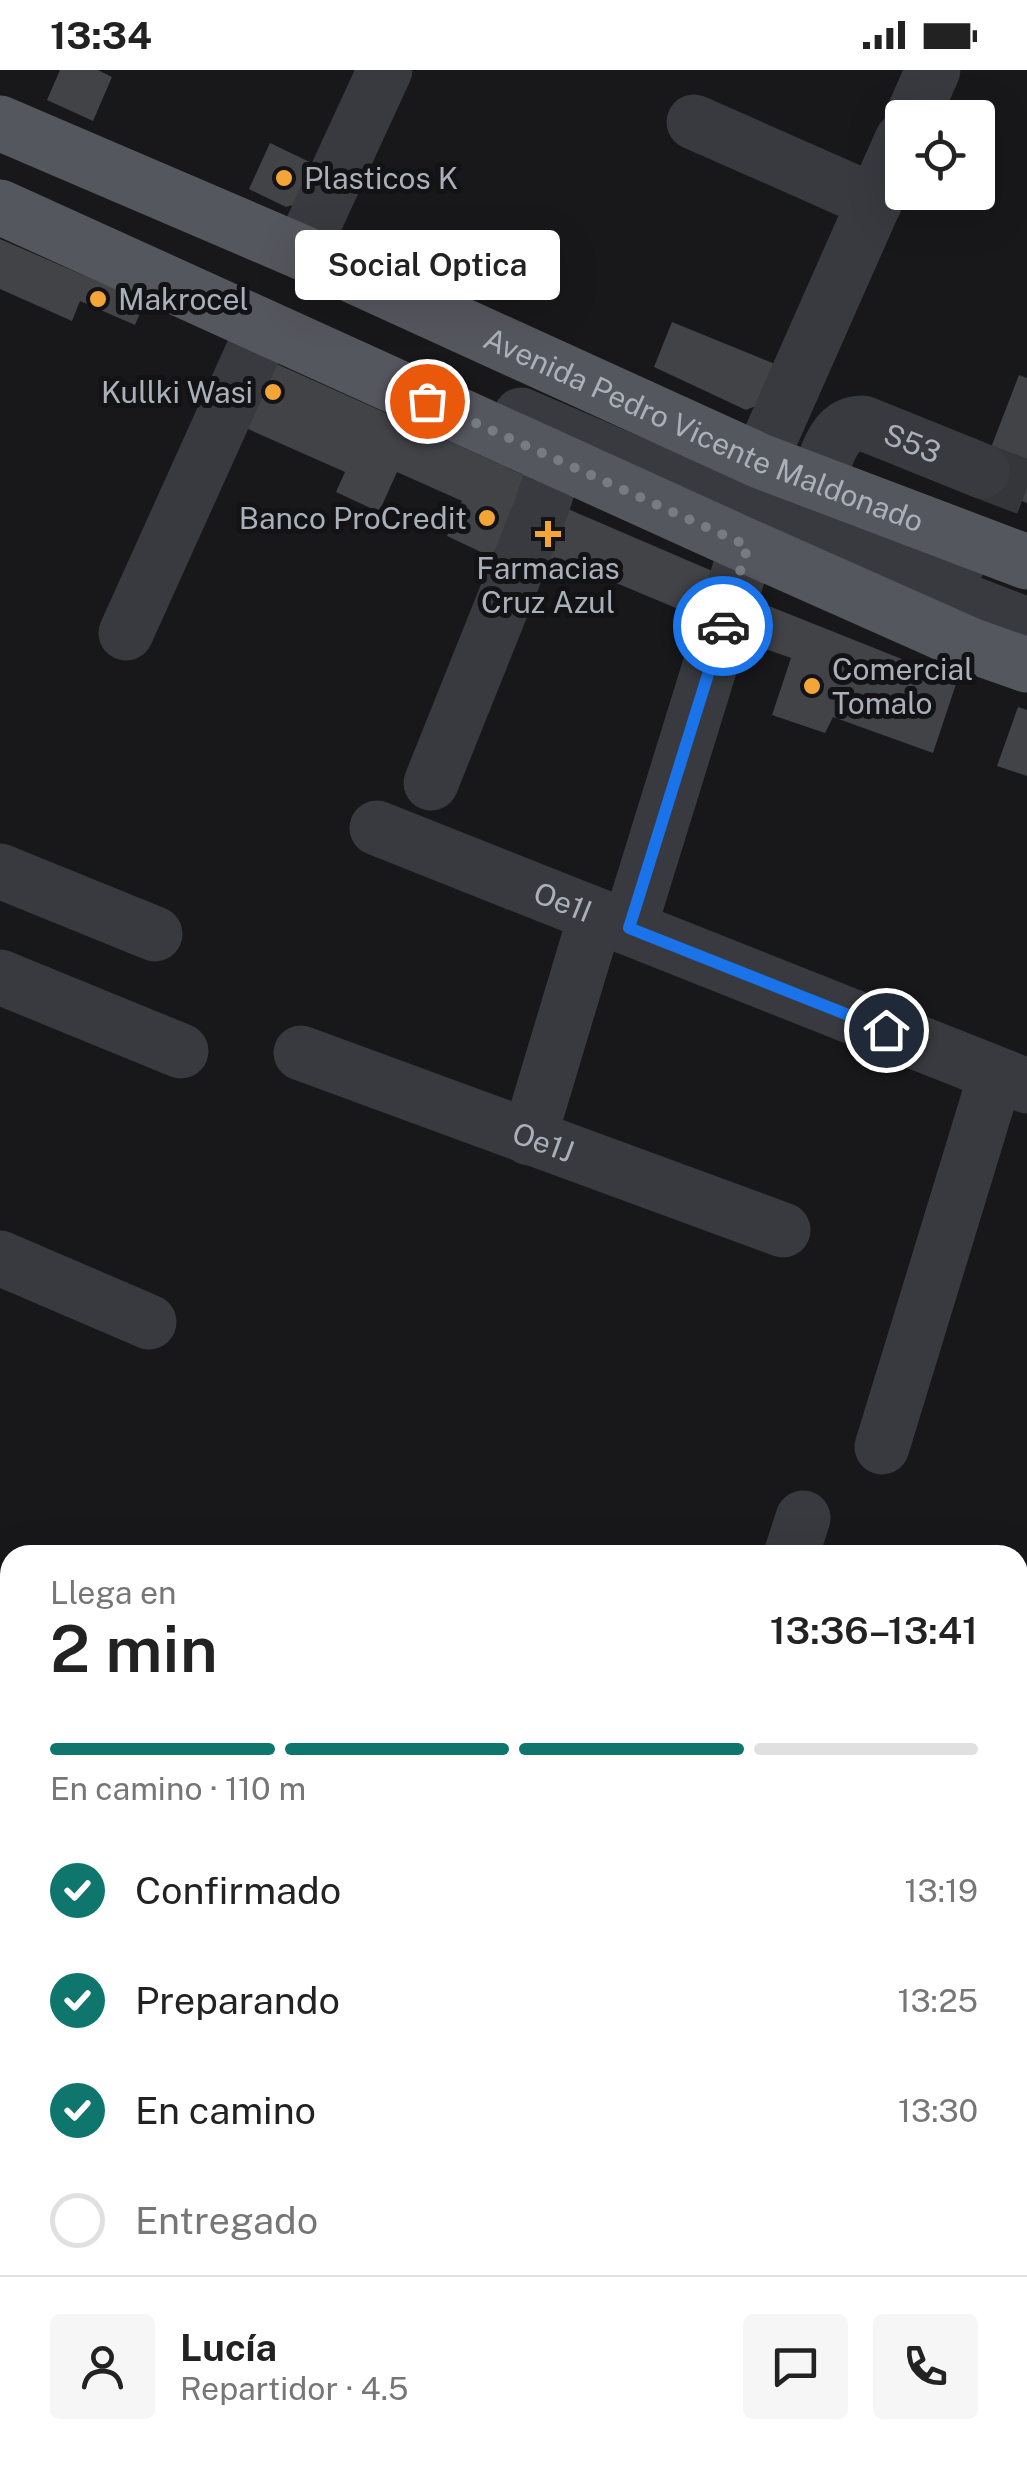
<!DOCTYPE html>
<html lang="es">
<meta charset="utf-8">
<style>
body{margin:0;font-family:"Public Sans",sans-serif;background:#f6f6f6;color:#222;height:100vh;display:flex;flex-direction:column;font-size:38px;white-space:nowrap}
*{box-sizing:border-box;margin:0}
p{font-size:32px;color:#767676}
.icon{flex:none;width:55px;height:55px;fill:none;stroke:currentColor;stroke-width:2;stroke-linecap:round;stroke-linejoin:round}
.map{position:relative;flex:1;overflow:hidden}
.drawer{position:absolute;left:0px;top:1475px;width:1028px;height:930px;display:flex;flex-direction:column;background:#fff;border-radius:30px 30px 0 0;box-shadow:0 10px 40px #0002}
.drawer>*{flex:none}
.controls{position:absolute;left:885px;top:30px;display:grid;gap:20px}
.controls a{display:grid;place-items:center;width:110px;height:110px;border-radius:10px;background:#fff;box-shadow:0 10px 40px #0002;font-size:50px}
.pin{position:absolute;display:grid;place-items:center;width:85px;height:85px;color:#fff;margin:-42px;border:5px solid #fff;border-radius:50%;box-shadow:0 2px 10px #0007}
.courier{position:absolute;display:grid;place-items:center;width:100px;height:100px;margin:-50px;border:8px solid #1a73e8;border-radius:50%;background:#fff;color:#222;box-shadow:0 2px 12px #0007}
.bubble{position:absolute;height:70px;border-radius:10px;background:#fff;box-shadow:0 10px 40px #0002;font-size:32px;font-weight:600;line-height:70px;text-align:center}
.headline em{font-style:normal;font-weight:600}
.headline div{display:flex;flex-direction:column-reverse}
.headline{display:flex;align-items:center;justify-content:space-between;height:170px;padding:0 50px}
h1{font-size:65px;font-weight:600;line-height:75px}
.bar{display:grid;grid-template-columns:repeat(4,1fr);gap:15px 10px;align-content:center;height:120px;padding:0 50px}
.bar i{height:12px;border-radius:8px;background:#e0e0e0}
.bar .active{background:#0f766e}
.bar p{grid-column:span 4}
.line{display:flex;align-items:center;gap:25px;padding:0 50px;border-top:2px solid #e0e0e0}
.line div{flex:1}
.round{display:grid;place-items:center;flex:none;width:105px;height:105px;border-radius:10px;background:#f6f6f6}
ol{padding:0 50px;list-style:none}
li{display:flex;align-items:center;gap:30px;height:110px}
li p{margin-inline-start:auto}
li .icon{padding:10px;border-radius:50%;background:#0f766e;color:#fff;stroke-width:4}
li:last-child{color:#767676}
li i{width:55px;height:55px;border:5px solid #e0e0e0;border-radius:50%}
.status{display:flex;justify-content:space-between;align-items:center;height:70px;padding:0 50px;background:#fff;direction:ltr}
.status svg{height:28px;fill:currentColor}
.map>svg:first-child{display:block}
.building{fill:#424347}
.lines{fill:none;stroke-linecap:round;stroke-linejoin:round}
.minor-tunnel{stroke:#35363a;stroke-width:55;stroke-dasharray:55 28;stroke-linecap:butt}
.minor{stroke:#393a3f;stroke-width:55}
.major{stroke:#55575e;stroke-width:55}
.done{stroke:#777b82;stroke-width:10;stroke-dasharray:0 18}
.route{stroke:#1a73e8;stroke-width:12}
.poi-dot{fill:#f3a537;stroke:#131315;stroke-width:4}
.labels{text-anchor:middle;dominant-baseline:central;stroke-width:10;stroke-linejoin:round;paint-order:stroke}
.poi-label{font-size:30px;fill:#aab0ba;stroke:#131315;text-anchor:start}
.street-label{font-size:30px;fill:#aab0ba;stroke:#131315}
</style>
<div class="status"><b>13:34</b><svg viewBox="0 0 49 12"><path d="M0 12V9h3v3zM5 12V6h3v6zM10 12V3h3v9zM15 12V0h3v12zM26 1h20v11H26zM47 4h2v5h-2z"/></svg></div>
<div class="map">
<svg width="1027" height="2405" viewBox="0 0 1027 2405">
<rect width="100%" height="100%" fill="#18181a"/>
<!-- building -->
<path class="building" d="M60 0H98L112 7 93 51 47 30Z
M270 73 320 97 303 132 286 137 249 119Z
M0 169 145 232 135 255 80 231 72 251 0 219Z
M672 252 780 296 763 333 746 340 654 297Z
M268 290 537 411 500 491 447 466 462 431 397 402 379 442 336 422 345 402 239 355Z
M1019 305 1027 308V433L977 414Z
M547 430 717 503 707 551 554 487 547 503 520 492Z
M754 530 957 611 933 683 833 647 825 663 772 645 791 588 740 570Z
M1018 637 1027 640V706L997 696Z"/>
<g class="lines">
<!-- minor-tunnel -->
<path class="minor-tunnel" d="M982 401 1027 418"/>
<!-- minor -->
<g class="minor">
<path d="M912 48 933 0"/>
<path d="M694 52 875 132"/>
<path d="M301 182 385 0"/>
<path d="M521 345 840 483 1027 555"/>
<path d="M760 391 902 70"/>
<path id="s1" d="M816 413C827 388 832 353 863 353L982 401"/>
<path d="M806 433 878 465 958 493"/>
<path d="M126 563 264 257"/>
<path d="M431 713 542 436 565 364"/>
<path id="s2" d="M377 758 1027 1016"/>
<path d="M0 801 155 864"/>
<path d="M629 858 747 476"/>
<path d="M0 907 181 981"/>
<path id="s3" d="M301 983 783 1160"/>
<path d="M529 1068 596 845"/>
<path d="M0 1188 149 1252"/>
<path d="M882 1377 996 1004"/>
<path d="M791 1485 803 1448"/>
<path d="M1018 1608 1027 1582"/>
<path d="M0 1895 10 1899"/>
<path d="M1018 2258 1027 2262"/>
<path d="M0 2272 10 2252"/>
<path d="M242 2405 245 2395"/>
<path d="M387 2405 391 2395"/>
<path d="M760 2405 764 2395"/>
</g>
<!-- major -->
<g class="major">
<path id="s4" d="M0 53 301 182 760 391 1027 492"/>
<path d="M0 137 747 476 970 575 1027 595"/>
</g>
</g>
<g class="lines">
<!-- done -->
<path class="done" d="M427 331 748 476 723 556"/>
<!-- route -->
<path class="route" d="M723 556 629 858 886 960"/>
</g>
<!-- markers -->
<g class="poi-dot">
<circle cx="284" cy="108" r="10"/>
<circle cx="98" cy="229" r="10"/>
<circle cx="273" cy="322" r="10"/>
<circle cx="487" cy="448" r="10"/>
<path d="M543 449h10v10h10v10h-10v10h-10v-10h-10v-10h10z"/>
<circle cx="812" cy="616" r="10"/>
</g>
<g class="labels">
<!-- poi labels -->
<g class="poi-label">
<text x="304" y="108">Plasticos K</text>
<text x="118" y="229">Makrocel</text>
<text x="253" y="322" text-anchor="end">Kullki Wasi</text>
<text x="467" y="448" text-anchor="end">Banco ProCredit</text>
<text x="548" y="498" text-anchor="middle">Farmacias<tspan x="548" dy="34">Cruz Azul</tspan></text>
<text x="832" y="599">Comercial<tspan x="832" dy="34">Tomalo</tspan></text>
</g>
<!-- street labels -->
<g class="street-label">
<text stroke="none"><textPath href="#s4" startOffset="768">Avenida Pedro Vicente Maldonado</textPath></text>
<text stroke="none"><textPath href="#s1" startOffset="135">S53</textPath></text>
<text stroke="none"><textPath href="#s2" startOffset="200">Oe1I</textPath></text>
<text stroke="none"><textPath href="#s3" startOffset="258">Oe1J</textPath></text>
</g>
</g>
</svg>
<div class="controls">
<a><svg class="icon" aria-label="locate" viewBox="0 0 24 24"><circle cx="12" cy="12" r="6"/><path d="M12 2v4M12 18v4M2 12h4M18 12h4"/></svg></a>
</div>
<div class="pin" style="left:427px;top:331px;background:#ea580c"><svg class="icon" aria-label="bag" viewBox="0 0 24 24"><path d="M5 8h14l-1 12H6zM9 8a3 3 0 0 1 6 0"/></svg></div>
<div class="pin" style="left:886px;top:960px;background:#1f2937"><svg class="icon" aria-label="home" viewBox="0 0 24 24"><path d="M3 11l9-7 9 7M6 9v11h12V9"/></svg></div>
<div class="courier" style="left:723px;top:556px"><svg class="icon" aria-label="car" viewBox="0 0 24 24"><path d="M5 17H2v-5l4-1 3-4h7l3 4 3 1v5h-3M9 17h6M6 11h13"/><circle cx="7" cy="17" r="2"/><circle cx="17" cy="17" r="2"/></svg></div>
<div class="bubble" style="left:295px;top:160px;width:265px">Social Optica</div>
<section class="drawer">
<div class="headline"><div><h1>2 min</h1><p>Llega en</p></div><em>13:36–13:41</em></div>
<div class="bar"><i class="active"></i><i class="active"></i><i class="active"></i><i></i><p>En camino · 110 m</p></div>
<ol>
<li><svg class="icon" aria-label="check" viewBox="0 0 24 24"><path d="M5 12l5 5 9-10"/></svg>Confirmado<p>13:19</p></li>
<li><svg class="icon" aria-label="check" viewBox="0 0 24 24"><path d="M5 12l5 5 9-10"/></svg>Preparando<p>13:25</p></li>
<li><svg class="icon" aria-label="check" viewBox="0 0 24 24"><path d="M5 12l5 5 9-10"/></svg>En camino<p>13:30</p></li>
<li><i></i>Entregado</li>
</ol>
<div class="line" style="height:180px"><a class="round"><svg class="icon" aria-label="person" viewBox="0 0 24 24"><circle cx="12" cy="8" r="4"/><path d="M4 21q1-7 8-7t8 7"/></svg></a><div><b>Lucía</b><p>Repartidor · 4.5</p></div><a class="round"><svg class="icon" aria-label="chat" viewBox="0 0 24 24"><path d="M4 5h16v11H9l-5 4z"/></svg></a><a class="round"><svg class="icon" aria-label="phone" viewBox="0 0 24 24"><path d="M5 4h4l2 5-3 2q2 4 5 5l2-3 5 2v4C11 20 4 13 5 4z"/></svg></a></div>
</section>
</div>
